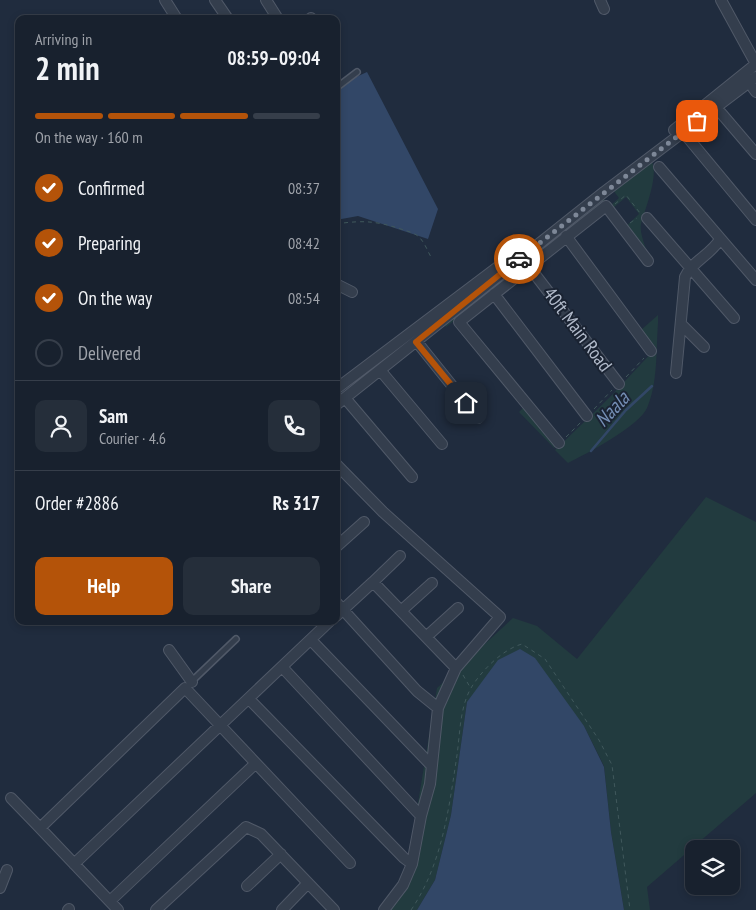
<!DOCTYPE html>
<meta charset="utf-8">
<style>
body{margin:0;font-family:"PT Sans Narrow",sans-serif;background:#252e3a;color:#f1f3f6;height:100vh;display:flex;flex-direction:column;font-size:19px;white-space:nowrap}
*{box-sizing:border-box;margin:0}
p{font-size:16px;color:#9fa3aa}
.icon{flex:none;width:28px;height:28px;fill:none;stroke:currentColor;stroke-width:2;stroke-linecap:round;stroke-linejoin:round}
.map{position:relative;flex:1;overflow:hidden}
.drawer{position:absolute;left:15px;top:15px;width:325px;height:610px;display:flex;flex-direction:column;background:#18212e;border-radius:10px;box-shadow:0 2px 8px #0003,0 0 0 1px #363e4a}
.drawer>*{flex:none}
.tools{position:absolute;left:685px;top:840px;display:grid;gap:10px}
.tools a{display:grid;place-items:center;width:55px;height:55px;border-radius:10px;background:#18212e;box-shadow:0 2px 8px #0003,0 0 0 1px #363e4a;font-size:25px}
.pin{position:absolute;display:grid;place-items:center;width:42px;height:42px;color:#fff;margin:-21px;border-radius:10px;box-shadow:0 2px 8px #0006}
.courier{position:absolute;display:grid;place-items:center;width:50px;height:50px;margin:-25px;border:4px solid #b45309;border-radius:50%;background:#fff;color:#222;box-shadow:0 1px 6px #0007}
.summary em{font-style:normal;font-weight:700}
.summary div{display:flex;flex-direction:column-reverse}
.summary{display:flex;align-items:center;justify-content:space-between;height:85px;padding:0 20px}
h1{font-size:32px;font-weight:700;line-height:38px}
.bar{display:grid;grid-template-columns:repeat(4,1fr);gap:8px 5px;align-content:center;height:60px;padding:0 20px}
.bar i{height:6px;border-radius:4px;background:#363e4a}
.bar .on{background:#b45309}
.bar p{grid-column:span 4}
.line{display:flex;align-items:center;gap:12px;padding:0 20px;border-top:1px solid #363e4a}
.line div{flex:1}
.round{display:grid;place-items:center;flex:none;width:52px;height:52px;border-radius:10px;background:#252e3a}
ol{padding:0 20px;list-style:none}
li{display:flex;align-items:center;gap:15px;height:55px}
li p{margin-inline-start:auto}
li .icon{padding:5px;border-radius:50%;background:#b45309;color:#fff;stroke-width:4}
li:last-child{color:#9fa3aa}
li i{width:28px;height:28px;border:2px solid #363e4a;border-radius:50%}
.action{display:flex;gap:10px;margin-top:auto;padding:10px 20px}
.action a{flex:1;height:58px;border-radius:10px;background:#b45309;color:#fff;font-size:20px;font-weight:700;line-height:58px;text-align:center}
.action a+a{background:#252e3a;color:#f1f3f6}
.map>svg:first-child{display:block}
.green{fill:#223b3f}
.water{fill:#324767}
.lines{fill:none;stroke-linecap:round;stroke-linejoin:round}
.stream{stroke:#324767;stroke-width:2.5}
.service-casing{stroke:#505968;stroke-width:8}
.minor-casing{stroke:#505968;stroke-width:12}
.path{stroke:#40585c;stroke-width:1;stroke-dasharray:4 4;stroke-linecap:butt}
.service{stroke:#343e4d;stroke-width:5}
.minor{stroke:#343e4d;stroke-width:10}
.done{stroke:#7e8898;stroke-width:5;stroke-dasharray:0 9}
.route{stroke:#b45309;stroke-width:6}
.labels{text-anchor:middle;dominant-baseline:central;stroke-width:4;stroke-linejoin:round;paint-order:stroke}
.street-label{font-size:19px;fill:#b0b9c9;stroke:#1a2332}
.water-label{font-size:20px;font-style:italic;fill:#748eb4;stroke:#1a2332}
</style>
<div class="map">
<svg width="756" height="910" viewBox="0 0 756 910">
<rect width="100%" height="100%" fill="#202c3e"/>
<!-- green -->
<path class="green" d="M651 160C660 173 645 209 641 224 639 236 649 254 652 266L624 228 639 214 626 197 612 209 610 206 619 198 613 190Z
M603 197 606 202 529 265 521 256Z
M514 267 518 272 446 327 443 323Z
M658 315V323C656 350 658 383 647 408 639 426 586 454 568 463L555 450 609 398 656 348 641 330Z
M525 406 559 443 554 448 519 412Z
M706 497 756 522V793L647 887 650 910H624L611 832 604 766 584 726 467 702 451 815 435 880 417 910H381L407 869 437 688 513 618 537 626 577 659Z"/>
<!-- water -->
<path class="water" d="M367 72 438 209 428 239 358 216 336 220V90L343 83Z
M520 649 535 658 584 726 604 767 611 832 624 910H417L435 880 451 815 467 702 498 660Z"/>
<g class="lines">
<!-- stream -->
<path class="stream" d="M591 451 626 410 652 386"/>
<!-- service casing -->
<g class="service-casing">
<path id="service" d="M336 88 357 72
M191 682 236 639"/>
</g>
<!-- minor casing -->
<g class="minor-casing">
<path id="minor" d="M165 0 177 19
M215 0 228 19
M266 0 278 19
M600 0 604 9
M721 0 756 64
M310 19 311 18
M753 88 756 92
M721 113 756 154
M679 127 756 220
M674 130 756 64
M659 167 756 280
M647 218 734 318
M566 236 651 351
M524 260 619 384
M336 284 352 292
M494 294 587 416
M681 324 704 347
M417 342 478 418
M380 370 442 444
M676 373 685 277C692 261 712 254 720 239
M336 389 503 263
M345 398 412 477
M336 405 604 192 756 77
M559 443 459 322 606 206 648 261
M336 464 383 512 500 617 456 668 438 708 430 784 421 816 412 864 403 885 384 910
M336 547 364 522
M373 582 400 556
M336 602 417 691 438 708
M402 610 432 583
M336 616 373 582 456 668
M426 637 458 608
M311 640 431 765
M169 650 192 682
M283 668 421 816
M249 699 404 858 412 864
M11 798 40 828
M74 864 330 621
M247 886 281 854
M0 888 7 870
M110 901 255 764
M68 910 69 909
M118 910 40 828 185 688 350 863
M156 910 246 827 261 834 334 910
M282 910 308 883"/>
</g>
<!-- path -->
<path class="path" d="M615 204 626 195 640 213
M630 223 637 218
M336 224C363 220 376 221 401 229 407 231 415 233 419 237 425 243 427 250 431 257
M626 377 644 358
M594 409 612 390
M566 437 581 422
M463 675 470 687
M411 910C442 865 449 808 457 755 460 733 460 707 471 688 481 671 503 649 522 644L545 659 599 740 612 765 630 910"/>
<!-- service -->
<use href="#service" class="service"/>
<!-- minor -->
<use href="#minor" class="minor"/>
</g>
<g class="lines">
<!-- done -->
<path class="done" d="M519 259 697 121"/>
<!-- route -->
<path class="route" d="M466 403 416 342 519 259"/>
</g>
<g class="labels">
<!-- street labels -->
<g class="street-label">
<text transform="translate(578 329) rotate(53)">40ft Main Road</text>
</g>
<!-- water labels -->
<g class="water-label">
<text transform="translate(612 409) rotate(-47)">Naala</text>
</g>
</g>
</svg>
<div class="tools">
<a><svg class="icon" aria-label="layers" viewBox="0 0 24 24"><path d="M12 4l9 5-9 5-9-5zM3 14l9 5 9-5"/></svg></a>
</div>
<div class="pin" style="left:697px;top:121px;background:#ea580c"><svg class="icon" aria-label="bag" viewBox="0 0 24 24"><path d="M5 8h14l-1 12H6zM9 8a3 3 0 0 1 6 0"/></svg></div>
<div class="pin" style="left:466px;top:403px;background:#1f2937"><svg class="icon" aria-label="home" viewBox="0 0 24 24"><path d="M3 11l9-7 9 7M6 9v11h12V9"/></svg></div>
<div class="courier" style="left:519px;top:259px"><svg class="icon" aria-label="car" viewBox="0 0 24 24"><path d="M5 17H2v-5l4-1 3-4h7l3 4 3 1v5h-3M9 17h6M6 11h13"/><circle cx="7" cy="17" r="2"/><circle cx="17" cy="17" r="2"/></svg></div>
<section class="drawer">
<div class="summary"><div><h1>2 min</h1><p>Arriving in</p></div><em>08:59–09:04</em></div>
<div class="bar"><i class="on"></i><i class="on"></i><i class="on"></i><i></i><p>On the way · 160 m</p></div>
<ol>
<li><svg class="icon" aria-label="check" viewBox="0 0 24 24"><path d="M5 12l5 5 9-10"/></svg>Confirmed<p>08:37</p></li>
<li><svg class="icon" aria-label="check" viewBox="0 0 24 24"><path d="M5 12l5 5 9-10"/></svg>Preparing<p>08:42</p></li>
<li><svg class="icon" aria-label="check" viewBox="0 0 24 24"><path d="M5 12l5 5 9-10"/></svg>On the way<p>08:54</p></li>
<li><i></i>Delivered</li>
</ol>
<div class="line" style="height:90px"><a class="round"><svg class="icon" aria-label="person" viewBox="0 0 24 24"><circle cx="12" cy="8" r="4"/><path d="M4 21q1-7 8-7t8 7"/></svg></a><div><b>Sam</b><p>Courier · 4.6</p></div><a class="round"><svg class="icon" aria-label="phone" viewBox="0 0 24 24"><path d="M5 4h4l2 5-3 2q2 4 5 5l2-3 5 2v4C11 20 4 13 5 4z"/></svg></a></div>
<div class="line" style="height:65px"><div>Order #2886</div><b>Rs 317</b></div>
<div class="action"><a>Help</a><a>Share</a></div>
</section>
</div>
